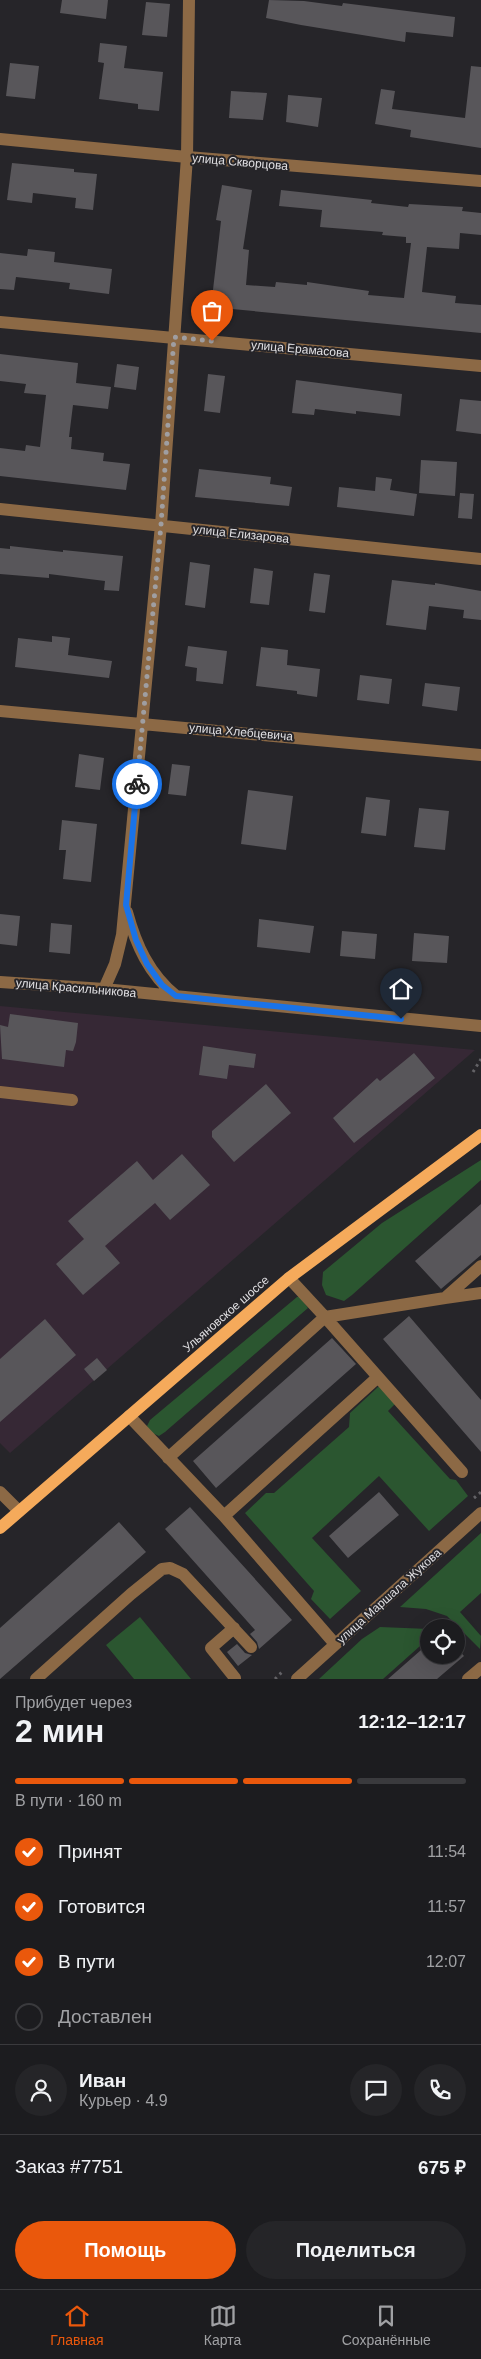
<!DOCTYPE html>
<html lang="ru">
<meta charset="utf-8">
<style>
body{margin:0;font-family:Arial,sans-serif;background:#252528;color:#f1f3f6;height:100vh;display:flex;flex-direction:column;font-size:19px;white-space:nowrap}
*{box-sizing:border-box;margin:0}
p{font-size:16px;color:#a0a1a4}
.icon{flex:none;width:28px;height:28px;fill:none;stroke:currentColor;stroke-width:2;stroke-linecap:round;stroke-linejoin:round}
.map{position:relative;height:1679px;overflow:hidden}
.side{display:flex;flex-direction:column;background:#1c1c1f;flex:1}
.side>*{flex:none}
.fabs{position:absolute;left:420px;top:1619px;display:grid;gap:10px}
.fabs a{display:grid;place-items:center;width:45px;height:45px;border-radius:50%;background:#1c1c1f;box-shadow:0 5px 20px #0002,0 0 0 1px #3a3a3d;font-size:25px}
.pin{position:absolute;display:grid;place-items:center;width:42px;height:42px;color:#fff;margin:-51px -21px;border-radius:50% 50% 50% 0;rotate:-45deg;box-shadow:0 0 5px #0007}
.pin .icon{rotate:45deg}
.courier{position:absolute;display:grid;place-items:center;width:50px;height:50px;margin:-25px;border:4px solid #1a73e8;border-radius:50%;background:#fff;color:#222;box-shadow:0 1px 6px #0007}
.headline em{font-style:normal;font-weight:800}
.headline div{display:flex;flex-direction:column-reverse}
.headline{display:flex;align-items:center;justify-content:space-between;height:85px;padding:0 15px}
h1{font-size:32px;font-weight:800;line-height:38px}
.bar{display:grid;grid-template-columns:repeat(4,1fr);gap:8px 5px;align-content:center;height:60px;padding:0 15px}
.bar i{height:6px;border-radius:4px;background:#3a3a3d}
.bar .active{background:#ea580c}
.bar p{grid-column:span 4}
.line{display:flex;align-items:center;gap:12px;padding:0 15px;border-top:1px solid #3a3a3d}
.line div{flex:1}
.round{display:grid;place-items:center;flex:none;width:52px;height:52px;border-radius:26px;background:#252528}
ol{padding:0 15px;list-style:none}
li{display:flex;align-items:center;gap:15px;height:55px}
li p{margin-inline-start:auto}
li .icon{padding:5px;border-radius:50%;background:#ea580c;color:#fff;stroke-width:4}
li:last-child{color:#a0a1a4}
li i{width:28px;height:28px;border:2px solid #3a3a3d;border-radius:50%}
.primary-button{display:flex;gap:10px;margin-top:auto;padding:10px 15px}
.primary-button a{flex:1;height:58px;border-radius:30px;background:#ea580c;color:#fff;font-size:20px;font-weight:800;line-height:58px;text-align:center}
.primary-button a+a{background:#252528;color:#f1f3f6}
.tabs{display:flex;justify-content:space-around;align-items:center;height:70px;border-top:1px solid #3a3a3d;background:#1c1c1f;font-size:14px;color:#a0a1a4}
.tabs a{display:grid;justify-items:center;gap:2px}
.tabs .active{color:#ea580c}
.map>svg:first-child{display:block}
.medical{fill:#362835}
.green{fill:#2b5630}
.building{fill:#58565a}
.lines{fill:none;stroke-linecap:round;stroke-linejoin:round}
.path{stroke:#636266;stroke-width:3;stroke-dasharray:2.5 4;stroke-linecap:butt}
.minor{stroke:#8c6945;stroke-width:12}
.major{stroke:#f5aa5b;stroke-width:12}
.done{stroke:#9f9ea1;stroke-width:5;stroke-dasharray:0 9}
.route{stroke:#1a73e8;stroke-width:6}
.labels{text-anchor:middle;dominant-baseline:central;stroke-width:4;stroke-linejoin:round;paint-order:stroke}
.street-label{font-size:12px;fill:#e0dfe2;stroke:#262529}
</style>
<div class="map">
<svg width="481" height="1679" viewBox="0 0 481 1679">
<rect width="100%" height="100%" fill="#262529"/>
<!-- medical -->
<path class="medical" d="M0 1006 475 1050 10 1453 0 1443Z"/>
<!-- green -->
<path class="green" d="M481 1160V1180L352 1295 344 1301 326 1295 322 1285 323 1272 382 1223Z
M297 1297H300L308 1308 301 1314 165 1432 159 1436 150 1432 147 1426 150 1420Z
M381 1386 396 1403 388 1411 450 1479 456 1480 468 1496 429 1531 379 1476 312 1538 361 1591 330 1619 311 1599 314 1591 245 1513 266 1493H274L349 1427 350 1413 378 1387Z
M481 1533V1593L460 1612 481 1636 480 1649 447 1616 426 1609 400 1607Z
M140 1617 191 1679H134L106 1645Z
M380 1627 429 1629V1638L383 1679H319L362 1639Z"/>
<!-- building -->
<path class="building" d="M62 0H108L106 19 60 13Z
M269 0 304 1 342 6 343 3 455 17 453 37 406 32 405 42 301 25 266 18Z
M146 2 170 4 167 37 142 35Z
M100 43 127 46 124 68 163 72 159 111 138 109V104L99 99 104 63 98 62Z
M10 63 39 66 35 99 6 96Z
M471 66 481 67V148L410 137 411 130 375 124 381 89 395 91 392 109 465 118Z
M231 91 267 93 263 120 229 118Z
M288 95 322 98 318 127 286 122Z
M12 163 74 169V172L97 174 93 210 75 208 76 198 33 193 32 203 7 200Z
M222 185 252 190 243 249 249 250 246 285 275 287 276 282 307 285V282L369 291 368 295 404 298 411 243H406V237L382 235 383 232 320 227 322 210 279 206 281 190 372 200 371 203 408 207 409 204 463 207 462 211 481 213V235L460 233 459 249 427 247 422 292 456 296 455 303 481 305V333L211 307 221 221 216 220Z
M28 249 55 252 54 262 112 269 109 294 69 289 70 283 16 277 14 290 0 289V253L27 256Z
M0 354 78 363 76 383 111 387 108 409 73 405 69 437H72L71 449 104 453 103 461 130 464 126 490 0 476V448L25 451 26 445 40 447 46 395 24 393 26 384 0 381Z
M117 364 139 367 136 390 114 387Z
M208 374 225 376 220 413 204 411Z
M296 380 402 394 400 416 356 411V414L315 409 314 415 292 413Z
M460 399 481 401V434L456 431Z
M421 460 457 462 455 496 419 493Z
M199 469 271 477 270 484 292 487 289 506 195 497Z
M376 477 392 479 390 490 417 494 414 516 337 507 339 487 375 491Z
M460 493 474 494 472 519 458 518Z
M10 546 63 552V550L123 556 119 591 104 590 105 581 49 574V578L0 574V548L10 549Z
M190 562 210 565 205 608 185 605Z
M254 568 273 571 269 605 250 603Z
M314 573 330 575 325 613 309 611Z
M392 580 435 585V583L481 591V620L463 618 464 610 429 606 426 630 386 625Z
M52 636 70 638 68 655 112 661 109 678 15 667 18 638 52 642Z
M188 646 227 651 223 684 196 681 197 668 185 666Z
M261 647 288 650 287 665 320 669 317 697 297 694V691L256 686Z
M360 675 392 679 389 704 357 700Z
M425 683 460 687 457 711 422 706Z
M79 754 104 758 100 790 75 787Z
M172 764 190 766 186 796 168 794Z
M248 790 293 796 286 850 241 844Z
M366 797 390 800 386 836 361 833Z
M419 808 449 811 445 850 414 847Z
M62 820 97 824 91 882 63 879 66 850H59Z
M0 914 20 916 17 946 0 944Z
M259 919 314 926 310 953 257 947Z
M51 923 72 925 70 954 49 952Z
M342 931 377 934 375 959 340 956Z
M414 933 449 936 447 963 412 961Z
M10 1014 78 1023 76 1042 73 1051 66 1050 64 1067 2 1059 0 1025 8 1027Z
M203 1046 256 1054 254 1068 229 1065 227 1079 199 1075Z
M414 1053 435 1078 354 1143 333 1118 377 1078 380 1081Z
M266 1084 291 1113 234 1162 212 1137V1131Z
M182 1154 210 1185 170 1220 155 1203 105 1246 120 1263 83 1295 56 1264 84 1239 68 1221 137 1161 153 1180Z
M481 1204V1255L441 1289 415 1261Z
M409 1316 481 1400V1452L383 1339Z
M45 1319 76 1355 0 1422V1359Z
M332 1338 356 1364 216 1488 193 1461Z
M97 1358 107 1370 94 1381 84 1369Z
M379 1492 399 1515 348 1558 329 1536Z
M190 1507 292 1620 259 1649 257 1642 250 1634 255 1630 165 1529Z
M119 1522 146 1552 0 1679V1628Z
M429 1643V1655H456V1647L464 1656 437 1679H388Z
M237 1644 245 1653 252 1655 238 1666 227 1652Z"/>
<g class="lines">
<!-- path -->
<path class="path" d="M473 1072 481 1059
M474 1498 481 1492
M275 1679 284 1670"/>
<!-- minor -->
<path class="minor" d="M0 139 187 157 481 181
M0 322 481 366
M0 509 481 559
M0 711 481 755
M127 912C136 945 149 974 176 996
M0 982 104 989 481 1026
M104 989 115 964 122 935 161 525 187 157 189 0
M0 1092 72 1100
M289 1278 325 1317 445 1298 481 1266
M445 1298 481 1293
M129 1416 224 1516 335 1644
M168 1458 325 1317 462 1472
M0 1492 19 1511
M224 1516 378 1377
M234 1628 211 1648 235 1678
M36 1679 131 1594 162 1569 170 1568 183 1574 251 1647
M297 1679 481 1513
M468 1679 481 1668"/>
<!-- major -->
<path class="major" d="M0 1528 289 1278 481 1135"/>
</g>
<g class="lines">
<!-- done -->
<path class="done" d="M137 784 161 525 174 337 212 341"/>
<!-- route -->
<path class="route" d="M137 784 126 905 136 940 147 964 162 985 176 996 401 1019"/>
</g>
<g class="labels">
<!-- street labels -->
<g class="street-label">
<text transform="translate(240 162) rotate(5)">улица Скворцова</text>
<text transform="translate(300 349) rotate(5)">улица Ерамасова</text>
<text transform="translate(241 534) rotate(6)">улица Елизарова</text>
<text transform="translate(241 732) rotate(5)">улица Хлебцевича</text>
<text transform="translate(76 988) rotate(5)">улица Красильникова</text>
<text transform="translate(226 1314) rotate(-41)">Ульяновское шоссе</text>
<text transform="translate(389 1596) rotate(-42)">улица Маршала Жукова</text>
</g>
</g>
</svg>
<div class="fabs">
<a><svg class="icon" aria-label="locate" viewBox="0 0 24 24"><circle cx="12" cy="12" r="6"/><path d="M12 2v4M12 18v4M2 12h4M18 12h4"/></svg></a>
</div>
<div class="pin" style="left:212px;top:341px;background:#ea580c"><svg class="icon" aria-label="bag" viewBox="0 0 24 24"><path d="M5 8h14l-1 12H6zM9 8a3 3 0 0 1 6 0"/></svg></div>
<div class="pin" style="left:401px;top:1019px;background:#1f2937"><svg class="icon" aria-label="home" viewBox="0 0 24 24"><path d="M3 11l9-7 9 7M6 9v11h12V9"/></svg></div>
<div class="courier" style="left:137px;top:784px"><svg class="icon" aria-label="bike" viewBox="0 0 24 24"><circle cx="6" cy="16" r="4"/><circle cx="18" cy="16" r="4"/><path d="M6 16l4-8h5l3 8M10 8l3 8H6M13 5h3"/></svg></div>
</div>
<section class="side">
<div class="headline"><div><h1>2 мин</h1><p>Прибудет через</p></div><em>12:12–12:17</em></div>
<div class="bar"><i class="active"></i><i class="active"></i><i class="active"></i><i></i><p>В пути · 160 m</p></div>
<ol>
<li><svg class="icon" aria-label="check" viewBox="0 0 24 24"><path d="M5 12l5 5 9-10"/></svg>Принят<p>11:54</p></li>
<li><svg class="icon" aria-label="check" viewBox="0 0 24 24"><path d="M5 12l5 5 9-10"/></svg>Готовится<p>11:57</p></li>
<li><svg class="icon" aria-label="check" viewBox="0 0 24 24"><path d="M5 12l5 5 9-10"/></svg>В пути<p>12:07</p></li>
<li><i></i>Доставлен</li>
</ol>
<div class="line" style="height:90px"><a class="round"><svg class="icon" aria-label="person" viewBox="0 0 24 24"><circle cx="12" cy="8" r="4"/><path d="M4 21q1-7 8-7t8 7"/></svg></a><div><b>Иван</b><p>Курьер · 4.9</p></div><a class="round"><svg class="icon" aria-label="chat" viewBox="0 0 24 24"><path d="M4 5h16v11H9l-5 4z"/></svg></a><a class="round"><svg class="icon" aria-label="phone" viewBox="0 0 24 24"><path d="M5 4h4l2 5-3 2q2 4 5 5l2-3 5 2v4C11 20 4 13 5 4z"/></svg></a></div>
<div class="line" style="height:65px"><div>Заказ #7751</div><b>675 ₽</b></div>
<div class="primary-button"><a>Помощь</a><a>Поделиться</a></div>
</section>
<nav class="tabs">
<a class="active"><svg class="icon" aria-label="home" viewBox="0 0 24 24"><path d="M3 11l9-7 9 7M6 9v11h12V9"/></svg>Главная</a>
<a><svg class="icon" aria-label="map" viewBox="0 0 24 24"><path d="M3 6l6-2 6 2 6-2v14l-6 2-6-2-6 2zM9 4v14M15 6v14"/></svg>Карта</a>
<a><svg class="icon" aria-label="saved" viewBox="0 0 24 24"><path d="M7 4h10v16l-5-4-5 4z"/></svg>Сохранённые</a>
</nav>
